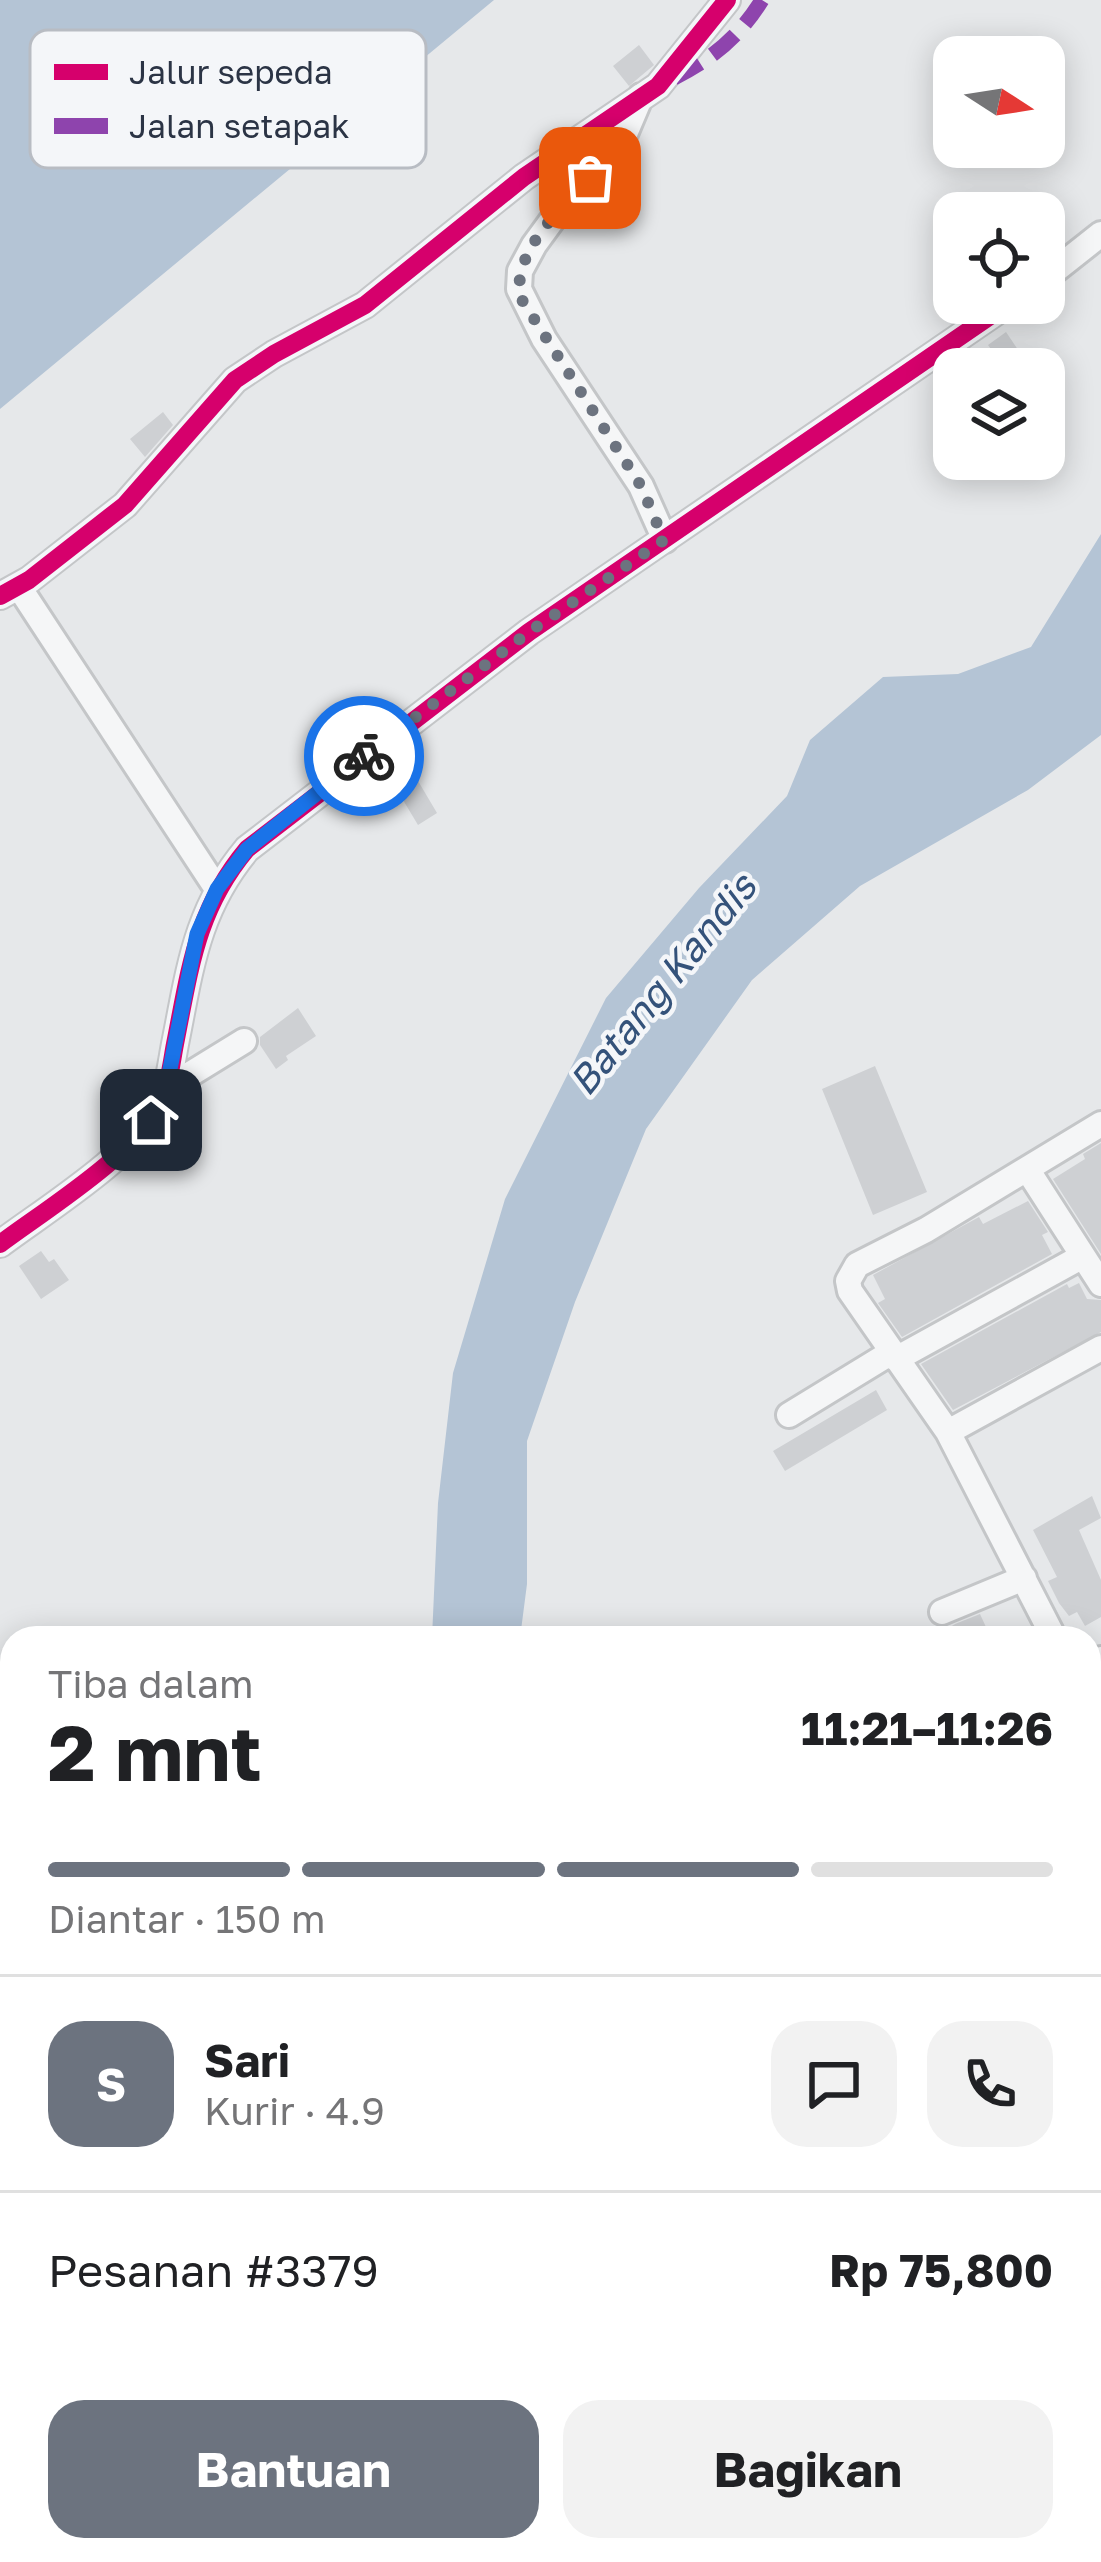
<!DOCTYPE html>
<html lang="id">
<meta charset="utf-8">
<style>
body{margin:0;font-family:"Golos Text",sans-serif;background:#f2f2f2;color:#202124;height:100vh;display:flex;flex-direction:column;font-size:45px;white-space:nowrap}
*{box-sizing:border-box;margin:0}
p{font-size:39px;color:#757577}
.icon{flex:none;width:66px;height:66px;fill:none;stroke:currentColor;stroke-width:2;stroke-linecap:round;stroke-linejoin:round}
.map{position:relative;flex:1;overflow:hidden}
.sheet{position:absolute;left:0px;top:1626px;width:1101px;height:936px;display:flex;flex-direction:column;background:#fff;border-radius:36px 36px 0 0;box-shadow:0 6px 30px #0003}
.sheet>*{flex:none}
.needle{width:78px;rotate:102deg}
.fabs{position:absolute;left:933px;top:36px;display:grid;gap:24px}
.fabs a{display:grid;place-items:center;width:132px;height:132px;border-radius:24px;background:#fff;box-shadow:0 6px 30px #0003;font-size:60px}
.pin{position:absolute;display:grid;place-items:center;width:102px;height:102px;color:#fff;margin:-51px;border-radius:24px;box-shadow:0 6px 18px #0006}
.courier{position:absolute;display:grid;place-items:center;width:120px;height:120px;margin:-60px;border:9px solid #1a73e8;border-radius:50%;background:#fff;color:#222;box-shadow:0 3px 15px #0007}
.headline em{font-style:normal;font-weight:700}
.headline div{display:flex;flex-direction:column-reverse}
.headline{display:flex;align-items:center;justify-content:space-between;height:204px;padding:0 48px}
h1{font-size:78px;font-weight:700;line-height:90px}
.bar{display:grid;grid-template-columns:repeat(4,1fr);gap:18px 12px;align-content:center;height:144px;padding:0 48px}
.bar i{height:15px;border-radius:9px;background:#e0e0e0}
.bar .on{background:#6c737f}
.bar p{grid-column:span 4}
.line{display:flex;align-items:center;gap:30px;padding:0 48px;border-top:3px solid #e0e0e0}
.line div{flex:1}
.round{display:grid;place-items:center;flex:none;width:126px;height:126px;border-radius:36px;background:#f2f2f2}
.primary-button{display:flex;gap:24px;margin-top:auto;padding:24px 48px}
.primary-button a{flex:1;height:138px;border-radius:36px;background:#6c737f;color:#fff;font-size:48px;font-weight:700;line-height:138px;text-align:center}
.primary-button a+a{background:#f2f2f2;color:#202124}
.map>svg:first-child{display:block}
.water{fill:#b4c4d5}
.lines{fill:none;stroke-linecap:round;stroke-linejoin:round}
.river{stroke:#b4c4d5;stroke-width:33}
.building{fill:#ced0d3}
.minor-casing{stroke:#c4c6c8;stroke-width:30}
.minor{stroke:#f5f6f7;stroke-width:24}
.quiet{stroke:#8e44ad;stroke-width:15;stroke-dasharray:30 15;stroke-linecap:butt}
.cycleway-casing{stroke:#f4f6f9;stroke-width:26}
.cycleway{stroke:#d6006c;stroke-width:18}
.done{stroke:#6c737f;stroke-width:12;stroke-dasharray:0 21.6}
.route{stroke:#1a73e8;stroke-width:15}
.labels{text-anchor:middle;dominant-baseline:central;stroke-width:9;stroke-linejoin:round;paint-order:stroke}
.water-label{font-size:39px;font-style:italic;fill:#34527a;stroke:#f4f6f9}
.key{fill:#f4f6f9;stroke:#b8bcc3;stroke-width:3}
.key-label{font-size:33px;fill:#2b3445}
</style>
<div class="map">
<svg width="1101" height="2562" viewBox="0 0 1101 2562">
<rect width="100%" height="100%" fill="#e6e8ea"/>
<!-- water -->
<path class="water" d="M0 0H494L0 409Z
M1101 534V735L1028 790 860 886 752 980 646 1129 575 1302 527 1441V1584L520 1638H432L438 1503 453 1373 505 1199 606 998 699 888 787 796 810 740 883 677 958 674 1031 647Z"/>
<g class="lines">
<!-- river -->
<path class="river" d="M4 2263 6 2368 12 2377
M250 2550 271 2562"/>
</g>
<!-- building -->
<path class="building" d="M639 45 654 65 629 86 613 66Z
M1006 332 1031 369H1005L988 345Z
M163 412 173 425 145 457 130 439Z
M408 764 437 813 418 825 388 775Z
M298 1008 316 1036 286 1056 288 1060 276 1069 260 1045V1037Z
M875 1066 927 1192 873 1215 822 1089Z
M1101 1143V1254L1053 1179 1085 1159 1083 1154Z
M1028 1201 1048 1232 1042 1235 1052 1254 902 1337 878 1303 885 1299 873 1275 979 1217 983 1224Z
M41 1251 49 1262 54 1259 69 1280 41 1299 19 1266Z
M1079 1283 1087 1299 1101 1300V1332L953 1410 921 1364 1067 1284 1069 1288Z
M876 1390 887 1410 785 1471 773 1451Z
M1092 1496 1101 1518 1079 1530 1101 1580V1617L1085 1626 1077 1612 1069 1616 1059 1603 1048 1581 1057 1577 1033 1530Z
M980 1614 991 1638H933L955 1624Z"/>
<g class="lines">
<!-- minor casing -->
<g class="minor-casing">
<path id="minor" d="M641 96 619 148 561 208 534 245 520 271 519 289 544 339 641 486 665 540
M1044 279 1101 234
M19 587 217 889
M0 596 29 580 125 505 235 380 274 354 365 305 524 177 658 86 727 0
M166 1089 244 1041
M1027 1169 1101 1284
M0 1244C44 1211 136 1154 159 1106 169 1087 171 1065 175 1044 190 969 196 910 247 849L529 632 1009 303
M896 1359 1083 1256
M789 1415 892 1352
M948 1432 1101 1348
M942 1612 1024 1578
M1054 1638 948 1432 850 1291 848 1281 857 1265 926 1230 1101 1124
M1089 1663 1101 1659
M1089 1720 1101 1748
M1089 1834 1101 1829
M1089 1941 1101 1926
M1089 1950 1101 1988
M1089 2062 1101 2056
M1089 2342 1101 2340"/>
</g>
<!-- minor -->
<use href="#minor" class="minor"/>
<!-- quiet -->
<path class="quiet" d="M674 78C713 58 739 37 762 0"/>
<!-- cycleway casing -->
<g class="cycleway-casing">
<path id="cycleway" d="M0 596 29 580 125 505 235 380 274 354 365 305 524 177 658 86 727 0
M0 1244C44 1211 136 1154 159 1106 169 1087 171 1065 175 1044 190 969 196 910 247 849L529 632 1009 303"/>
</g>
<!-- cycleway -->
<use href="#cycleway" class="cycleway"/>
</g>
<g class="lines">
<!-- done -->
<path class="done" d="M364 756 529 632 664 540 641 486 520 297C513 251 560 209 590 178"/>
<!-- route -->
<path class="route" d="M151 1120 166 1089 197 934 217 889 247 849 364 756"/>
</g>
<g class="labels">
<!-- water labels -->
<g class="water-label">
<text transform="translate(662 984) rotate(-51)">Batang Kandis</text>
</g>
</g>
<!-- legend -->
<rect x="30" y="30" width="396" height="138" rx="18" class="key"/>
<rect x="54" y="64" width="54" height="16" fill="#d6006c"/>
<rect x="54" y="118" width="54" height="16" fill="#8e44ad"/>
<g class="key-label">
<text x="129" y="84">Jalur sepeda</text>
<text x="129" y="138">Jalan setapak</text>
</g>
</svg>
<div class="fabs">
<a><svg class="needle" viewBox="-14 -14 28 28"><path d="M0-13l5 13h-10z" fill="#e53935"/><path d="M0 13l5-13h-10z" fill="#757577"/></svg></a>
<a><svg class="icon" aria-label="locate" viewBox="0 0 24 24"><circle cx="12" cy="12" r="6"/><path d="M12 2v4M12 18v4M2 12h4M18 12h4"/></svg></a>
<a><svg class="icon" aria-label="layers" viewBox="0 0 24 24"><path d="M12 4l9 5-9 5-9-5zM3 14l9 5 9-5"/></svg></a>
</div>
<div class="pin" style="left:590px;top:178px;background:#ea580c"><svg class="icon" aria-label="bag" viewBox="0 0 24 24"><path d="M5 8h14l-1 12H6zM9 8a3 3 0 0 1 6 0"/></svg></div>
<div class="pin" style="left:151px;top:1120px;background:#1f2937"><svg class="icon" aria-label="home" viewBox="0 0 24 24"><path d="M3 11l9-7 9 7M6 9v11h12V9"/></svg></div>
<div class="courier" style="left:364px;top:756px"><svg class="icon" aria-label="bike" viewBox="0 0 24 24"><circle cx="6" cy="16" r="4"/><circle cx="18" cy="16" r="4"/><path d="M6 16l4-8h5l3 8M10 8l3 8H6M13 5h3"/></svg></div>
<section class="sheet">
<div class="headline"><div><h1>2 mnt</h1><p>Tiba dalam</p></div><em>11:21–11:26</em></div>
<div class="bar"><i class="on"></i><i class="on"></i><i class="on"></i><i></i><p>Diantar · 150 m</p></div>
<div class="line" style="height:216px"><b class="round" style="background:#6c737f;color:#fff">S</b><div><b>Sari</b><p>Kurir · 4.9</p></div><a class="round"><svg class="icon" aria-label="chat" viewBox="0 0 24 24"><path d="M4 5h16v11H9l-5 4z"/></svg></a><a class="round"><svg class="icon" aria-label="phone" viewBox="0 0 24 24"><path d="M5 4h4l2 5-3 2q2 4 5 5l2-3 5 2v4C11 20 4 13 5 4z"/></svg></a></div>
<div class="line" style="height:156px"><div>Pesanan #3379</div><b>Rp 75,800</b></div>
<div class="primary-button"><a>Bantuan</a><a>Bagikan</a></div>
</section>
</div>
